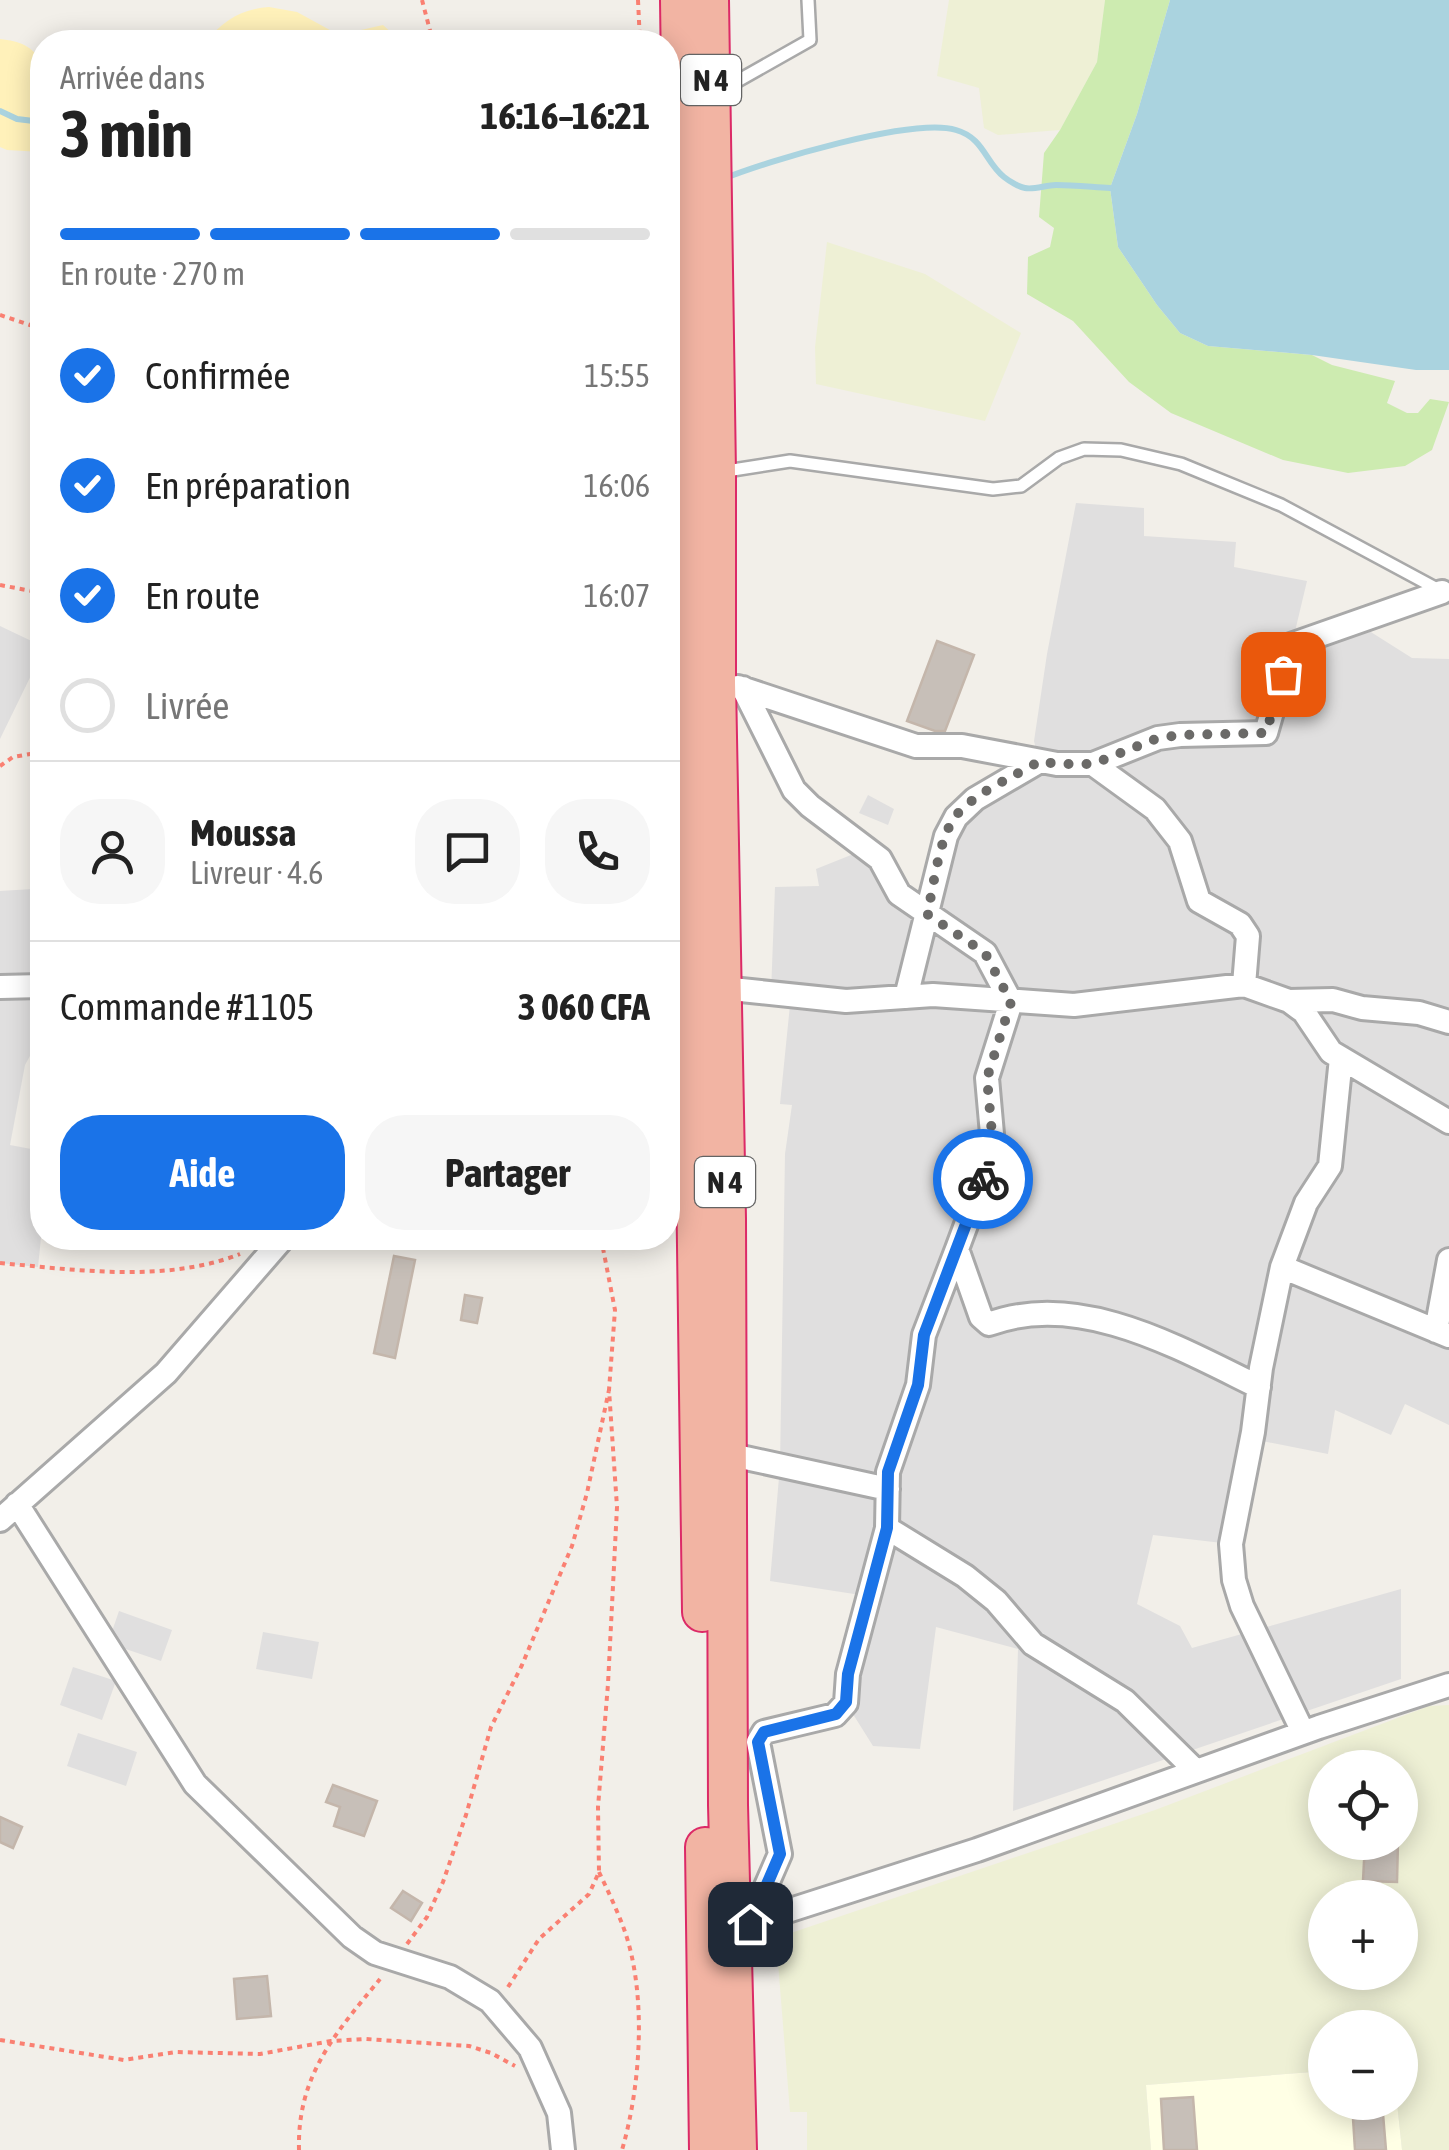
<!DOCTYPE html>
<html lang="fr">
<meta charset="utf-8">
<style>
body{margin:0;font-family:"Asap Condensed",sans-serif;background:#f6f6f6;color:#222;height:100vh;display:flex;flex-direction:column;font-size:38px;white-space:nowrap}
*{box-sizing:border-box;margin:0}
p{font-size:32px;color:#767676}
.icon{flex:none;width:55px;height:55px;fill:none;stroke:currentColor;stroke-width:2;stroke-linecap:round;stroke-linejoin:round}
.map{position:relative;flex:1;overflow:hidden}
.sheet{position:absolute;left:30px;top:30px;width:650px;height:1220px;display:flex;flex-direction:column;background:#fff;border-radius:40px;box-shadow:0 5px 25px #0003}
.sheet>*{flex:none}
.buttons{position:absolute;left:1308px;top:1750px;display:grid;gap:20px}
.buttons a{display:grid;place-items:center;width:110px;height:110px;border-radius:50%;background:#fff;box-shadow:0 5px 25px #0003;font-size:50px}
.pin{position:absolute;display:grid;place-items:center;width:85px;height:85px;color:#fff;margin:-42px;border-radius:20px;box-shadow:0 5px 15px #0006}
.courier{position:absolute;display:grid;place-items:center;width:100px;height:100px;margin:-50px;border:8px solid #1a73e8;border-radius:50%;background:#fff;color:#222;box-shadow:0 2px 12px #0007}
.head em{font-style:normal;font-weight:700}
.head div{display:flex;flex-direction:column-reverse}
.head{display:flex;align-items:center;justify-content:space-between;height:170px;padding:0 30px}
h1{font-size:65px;font-weight:700;line-height:75px}
.bar{display:grid;grid-template-columns:repeat(4,1fr);gap:15px 10px;align-content:center;height:120px;padding:0 30px}
.bar i{height:12px;border-radius:8px;background:#e0e0e0}
.bar .active{background:#1a73e8}
.bar p{grid-column:span 4}
.line{display:flex;align-items:center;gap:25px;padding:0 30px;border-top:2px solid #e0e0e0}
.line div{flex:1}
.round{display:grid;place-items:center;flex:none;width:105px;height:105px;border-radius:40px;background:#f6f6f6}
ol{padding:0 30px;list-style:none}
li{display:flex;align-items:center;gap:30px;height:110px}
li p{margin-inline-start:auto}
li .icon{padding:10px;border-radius:50%;background:#1a73e8;color:#fff;stroke-width:4}
li:last-child{color:#767676}
li i{width:55px;height:55px;border:5px solid #e0e0e0;border-radius:50%}
.button{display:flex;gap:20px;margin-top:auto;padding:20px 30px}
.button a{flex:1;height:115px;border-radius:40px;background:#1a73e8;color:#fff;font-size:40px;font-weight:700;line-height:115px;text-align:center}
.button a+a{background:#f6f6f6;color:#222}
.map>svg:first-child{display:block}
.residential{fill:#e0dfdf}
.education{fill:#ffffe5}
.farmland{fill:#eef0d5;fill-rule:evenodd}
.grass{fill:#cdebb0}
.sand{fill:#fff1ba}
.water{fill:#aad3df}
.lines{fill:none;stroke-linecap:round;stroke-linejoin:round}
.stream{stroke:#aad3df;stroke-width:6}
.building{fill:#c7bfb8;stroke:#c4b6ab;stroke-width:2.5}
.service-casing{stroke:#a9a9a9;stroke-width:16}
.minor-casing{stroke:#a9a9a9;stroke-width:28}
.trunk-casing{stroke:#dc2a67;stroke-width:42}
.path{stroke:#fa8072;stroke-width:4;stroke-dasharray:5 5;stroke-linecap:butt}
.service{stroke:#fff;stroke-width:11}
.minor{stroke:#fff;stroke-width:22}
.trunk{stroke:#f2b4a3;stroke-width:38}
.done{stroke:#6b6a68;stroke-width:10;stroke-dasharray:0 18}
.route{stroke:#1a73e8;stroke-width:12}
.labels{text-anchor:middle;dominant-baseline:central;stroke-width:9;stroke-linejoin:round;paint-order:stroke}
.shield{fill:#fff;stroke:#646464;stroke-width:2.5}
.shield-label{font-size:30px;font-weight:bold;fill:#222}
</style>
<div class="map">
<svg width="1449" height="2150" viewBox="0 0 1449 2150">
<rect width="100%" height="100%" fill="#f2efe9"/>
<!-- residential -->
<path class="residential" d="M1076 503 1144 508V536L1236 542 1234 567 1307 581 1292 644 1355 622 1412 658 1449 659V1425L1405 1404 1391 1435 1335 1410 1328 1454 1252 1439 1231 1544 1153 1535 1137 1604 1180 1626 1192 1648 1401 1589V1679L1013 1811 1018 1649 936 1627 920 1749 873 1746 846 1703 867 1596 770 1581 780 1466 785 1154 792 1105 780 1104 791 995 771 993 775 887 819 886 816 869 866 849 926 914 946 836 1039 761 1034 741 1047 654Z
M0 626 42 646V653L0 739Z
M868 795 894 809 888 825 859 813Z
M42 877V1034L25 1065 10 1145 42 1151V1228L38 1267 0 1263V891L33 889Z
M119 1611 172 1630 161 1661 108 1643Z
M263 1632 319 1642 312 1679 256 1669Z
M73 1667 116 1681 102 1720 60 1705Z
M78 1733 137 1752 126 1786 67 1766Z"/>
<!-- education -->
<path class="education" d="M1325 2071V2102L1397 2103 1402 2150H1151L1146 2085Z"/>
<!-- farmland -->
<path class="farmland" d="M949 0H1105L1097 62 1060 130 998 135 984 128 979 88 937 76Z
M827 242 925 274 1021 333 985 421 816 384 815 347Z
M1449 1705V2150H1402L1397 2103 1400 2102V2028H1325V2071L1146 2085 1151 2150H807V2112H790L776 1938 1155 1810 1429 1706ZM1325 1768H1400V1842H1325ZM1325 1898H1400V1972H1325Z"/>
<!-- grass -->
<path class="grass" d="M1105 0H1170L1137 114 1110 188 1118 247 1157 305 1180 333 1208 346 1312 355 1332 365 1395 381 1387 403 1407 413H1418L1430 399 1449 402 1432 450 1405 466 1348 473 1283 460 1171 413 1129 382 1073 321 1027 294 1028 257 1050 247 1054 228 1039 217 1044 153 1060 130 1097 62Z"/>
<!-- sand -->
<path class="sand" d="M269 7 297 12 339 35 383 25 395 36 392 42H206C222 21 242 9 269 7Z
M0 39C20 41 32 46 42 62V152L7 150 0 147Z"/>
<!-- water -->
<path class="water" d="M1170 0H1449V370H1416L1312 355 1208 346 1180 333 1157 305 1118 247 1110 188 1137 114Z"/>
<g class="lines">
<!-- stream -->
<path class="stream" d="M0 111 17 119 42 122
M723 179C767 161 913 117 956 130 984 138 985 162 1004 177 1009 181 1019 187 1025 188 1034 190 1046 185 1056 185 1073 185 1092 187 1110 188"/>
</g>
<!-- building -->
<path class="building" d="M937 641 974 655 945 731H935L907 721Z
M394 1256 415 1260 395 1358 374 1353Z
M465 1295 482 1298 477 1323 461 1320Z
M333 1785 377 1801 364 1836 334 1826 340 1807 326 1802Z
M0 1817 22 1827 13 1848 0 1842Z
M1365 1842H1398L1397 1882 1363 1881Z
M403 1891 422 1903 411 1921 391 1908Z
M267 1976 271 2016 237 2019 234 1979Z
M1193 2097 1197 2150H1164L1161 2099Z
M1352 2102H1382L1386 2150H1355Z"/>
<g class="lines">
<!-- service casing -->
<g class="service-casing">
<path id="service" d="M718 92 810 40 808 0
M720 472 790 461 993 489 1021 486 1059 458 1084 449 1121 450 1181 464 1281 505 1441 591"/>
</g>
<!-- minor casing -->
<g class="minor-casing">
<path id="minor" d="M738 687 916 746H962L1057 764H1093L1158 738 1180 735 1266 733 1291 645 1442 592
M743 688 794 790 810 806 880 859 899 894 985 953 1011 1002 987 1078 992 1134 986 1171 957 1249 981 1317 989 1324C1079 1290 1179 1348 1259 1387
M1093 764 1155 809 1180 841 1199 901 1240 924 1248 936 1244 985
M0 987 42 986
M722 988 846 1001 933 995 1074 1005 1244 985 1289 1001 1304 1012 1331 1052 1449 1122
M906 997 946 836 956 817 975 799 1040 761
M1289 1001 1333 1000 1362 1008 1419 1013 1449 1022
M1282 1267 1449 1336
M1436 1331 1449 1260
M727 1454 888 1489
M17 1504 195 1784 352 1937 375 1953 450 1977 490 2001 530 2048 559 2113 563 2150
M0 1520 166 1373 283 1238
M887 1528 965 1576 996 1601 1033 1644 1125 1701 1196 1771
M1303 1732 1242 1606 1234 1580 1231 1544 1253 1432 1261 1368 1282 1267 1306 1203 1330 1166 1341 1058
M750 1923 780 1854 758 1742 764 1732 835 1715 846 1703 848 1674 887 1528 888 1472 918 1385 924 1335 957 1249
M744 1928 750 1923 977 1850 1319 1727 1449 1685"/>
</g>
<!-- trunk casing -->
<g class="trunk-casing">
<path id="trunk" d="M680 0 702 1612
M709 0 716 473V683L726 1219 728 1805 737 2150
M705 1847 709 2150"/>
</g>
<!-- path -->
<path class="path" d="M422 0 433 42
M638 0 640 42
M0 315 42 329
M0 585 42 593
M0 766 13 757 42 752
M0 1263C77 1270 167 1283 240 1254
M599 1872C608 1891 617 1910 624 1929 647 1993 641 2085 622 2150
M407 1944 427 1917 443 1882 466 1815 491 1727 522 1665 572 1546 587 1493 609 1390
M508 1987 539 1939 589 1894 599 1872 598 1807 608 1684 617 1507 609 1390 615 1310 601 1238
M0 2040 124 2060 176 2052 260 2054 331 2041 366 2039 469 2046 491 2053 515 2066
M299 2150C297 2075 336 2033 380 1979"/>
<!-- service -->
<use href="#service" class="service"/>
<!-- minor -->
<use href="#minor" class="minor"/>
<!-- trunk -->
<use href="#trunk" class="trunk"/>
</g>
<g class="lines">
<!-- done -->
<path class="done" d="M983 1179 992 1134 987 1078 1011 1002 985 953 927 914C934 887 938 840 955 817 972 794 1015 776 1040 761L1057 764H1093L1158 738 1180 735 1266 733 1283 674"/>
<!-- route -->
<path class="route" d="M750 1924 780 1854 758 1742 764 1732 836 1714 846 1702 848 1674 887 1528 888 1472 918 1385 924 1335 983 1179"/>
</g>
<g class="labels">
<!-- shield labels -->
<g class="shield">
<rect x="681" y="55" width="60" height="50" rx="8"/>
<rect x="695" y="1157" width="60" height="50" rx="8"/>
</g>
<g class="shield-label">
<text x="711" y="80">N 4</text>
<text x="725" y="1182">N 4</text>
</g>
</g>
</svg>
<div class="buttons">
<a><svg class="icon" aria-label="locate" viewBox="0 0 24 24"><circle cx="12" cy="12" r="6"/><path d="M12 2v4M12 18v4M2 12h4M18 12h4"/></svg></a>
<a>+</a>
<a>−</a>
</div>
<div class="pin" style="left:1283px;top:674px;background:#ea580c"><svg class="icon" aria-label="bag" viewBox="0 0 24 24"><path d="M5 8h14l-1 12H6zM9 8a3 3 0 0 1 6 0"/></svg></div>
<div class="pin" style="left:750px;top:1924px;background:#1f2937"><svg class="icon" aria-label="home" viewBox="0 0 24 24"><path d="M3 11l9-7 9 7M6 9v11h12V9"/></svg></div>
<div class="courier" style="left:983px;top:1179px"><svg class="icon" aria-label="bike" viewBox="0 0 24 24"><circle cx="6" cy="16" r="4"/><circle cx="18" cy="16" r="4"/><path d="M6 16l4-8h5l3 8M10 8l3 8H6M13 5h3"/></svg></div>
<section class="sheet">
<div class="head"><div><h1>3 min</h1><p>Arrivée dans</p></div><em>16:16–16:21</em></div>
<div class="bar"><i class="active"></i><i class="active"></i><i class="active"></i><i></i><p>En route · 270 m</p></div>
<ol>
<li><svg class="icon" aria-label="check" viewBox="0 0 24 24"><path d="M5 12l5 5 9-10"/></svg>Confirmée<p>15:55</p></li>
<li><svg class="icon" aria-label="check" viewBox="0 0 24 24"><path d="M5 12l5 5 9-10"/></svg>En préparation<p>16:06</p></li>
<li><svg class="icon" aria-label="check" viewBox="0 0 24 24"><path d="M5 12l5 5 9-10"/></svg>En route<p>16:07</p></li>
<li><i></i>Livrée</li>
</ol>
<div class="line" style="height:180px"><a class="round"><svg class="icon" aria-label="person" viewBox="0 0 24 24"><circle cx="12" cy="8" r="4"/><path d="M4 21q1-7 8-7t8 7"/></svg></a><div><b>Moussa</b><p>Livreur · 4.6</p></div><a class="round"><svg class="icon" aria-label="chat" viewBox="0 0 24 24"><path d="M4 5h16v11H9l-5 4z"/></svg></a><a class="round"><svg class="icon" aria-label="phone" viewBox="0 0 24 24"><path d="M5 4h4l2 5-3 2q2 4 5 5l2-3 5 2v4C11 20 4 13 5 4z"/></svg></a></div>
<div class="line" style="height:130px"><div>Commande #1105</div><b>3 060 CFA</b></div>
<div class="button"><a>Aide</a><a>Partager</a></div>
</section>
</div>
